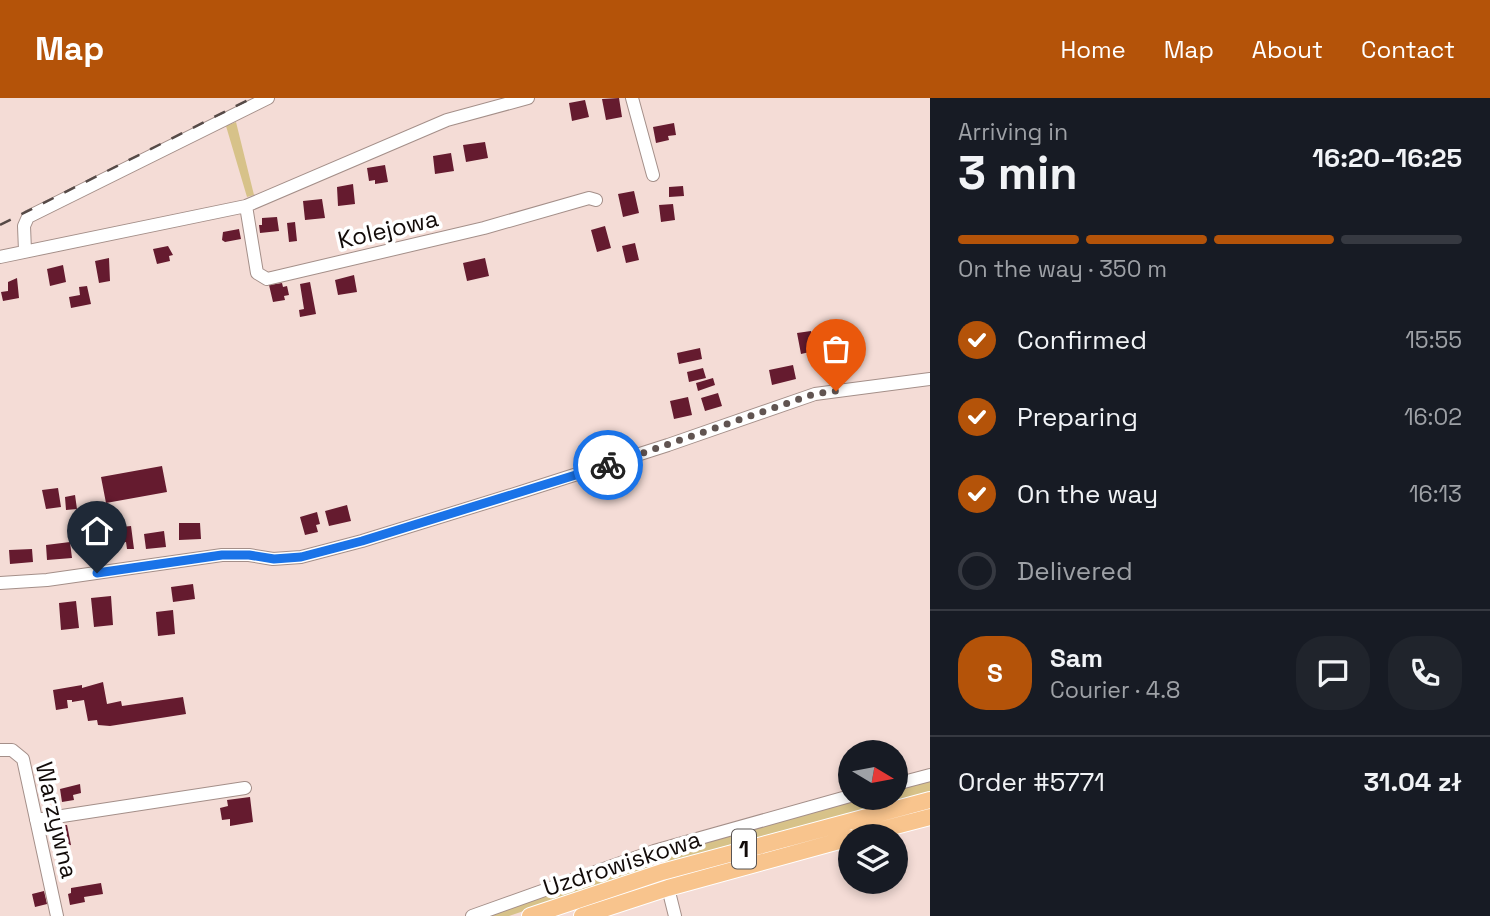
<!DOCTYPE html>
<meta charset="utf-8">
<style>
body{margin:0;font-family:"Space Grotesk",sans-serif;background:#20242c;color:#f1f3f6;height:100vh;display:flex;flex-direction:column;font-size:26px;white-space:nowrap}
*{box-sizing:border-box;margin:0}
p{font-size:23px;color:#9ea1a6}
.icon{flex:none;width:38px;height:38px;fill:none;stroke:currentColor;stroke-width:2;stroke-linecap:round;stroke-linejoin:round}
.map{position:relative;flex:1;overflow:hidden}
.panel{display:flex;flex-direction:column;background:#171b24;width:560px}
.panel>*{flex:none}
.needle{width:46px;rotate:100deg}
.controls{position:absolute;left:838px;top:642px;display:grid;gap:14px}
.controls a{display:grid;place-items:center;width:70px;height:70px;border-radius:50%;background:#171b24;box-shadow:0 4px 10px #0003;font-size:35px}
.pin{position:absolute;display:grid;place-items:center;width:60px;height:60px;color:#fff;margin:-72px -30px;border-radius:50% 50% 50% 0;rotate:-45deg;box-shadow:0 0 7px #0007}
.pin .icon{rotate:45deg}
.courier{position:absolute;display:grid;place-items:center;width:70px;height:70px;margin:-35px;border:5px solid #1a73e8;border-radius:50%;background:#fff;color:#222;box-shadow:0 2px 9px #0007}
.head em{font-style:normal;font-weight:800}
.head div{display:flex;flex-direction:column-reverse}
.head{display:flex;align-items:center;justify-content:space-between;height:119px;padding:0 28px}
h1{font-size:46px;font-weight:800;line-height:52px}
.bar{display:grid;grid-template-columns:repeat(4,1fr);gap:10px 7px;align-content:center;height:84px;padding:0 28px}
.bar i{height:9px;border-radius:5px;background:#363941}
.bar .current{background:#b45309}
.bar p{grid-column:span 4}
.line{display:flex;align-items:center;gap:18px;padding:0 28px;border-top:2px solid #363941}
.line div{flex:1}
.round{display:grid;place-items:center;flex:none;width:74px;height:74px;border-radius:28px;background:#20242c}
ol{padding:0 28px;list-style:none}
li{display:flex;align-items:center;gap:21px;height:77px}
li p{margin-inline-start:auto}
li .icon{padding:7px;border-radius:50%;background:#b45309;color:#fff;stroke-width:4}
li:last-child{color:#9ea1a6}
li i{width:38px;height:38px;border:4px solid #363941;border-radius:50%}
header{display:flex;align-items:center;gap:42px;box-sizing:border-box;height:98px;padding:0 35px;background:#b45309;color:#fff}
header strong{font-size:33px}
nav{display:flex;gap:38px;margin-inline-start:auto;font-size:24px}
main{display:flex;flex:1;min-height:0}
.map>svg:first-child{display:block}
.green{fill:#d7c289}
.building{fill:#651b2f}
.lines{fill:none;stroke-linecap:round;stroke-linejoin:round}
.minor-casing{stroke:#a48f89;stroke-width:14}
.major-casing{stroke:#fff;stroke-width:18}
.minor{stroke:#fff;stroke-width:12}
.major{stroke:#f8c48d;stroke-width:16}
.rail{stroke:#564a47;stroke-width:2.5;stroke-dasharray:12 12;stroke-linecap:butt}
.done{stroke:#615451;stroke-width:7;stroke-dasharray:0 12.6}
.route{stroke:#1a73e8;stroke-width:9}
.labels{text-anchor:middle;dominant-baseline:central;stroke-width:7;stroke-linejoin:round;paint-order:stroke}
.shield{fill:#fff;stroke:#595453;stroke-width:2}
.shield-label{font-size:23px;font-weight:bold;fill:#120b09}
.street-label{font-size:24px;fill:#120b09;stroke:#fff}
</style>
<header>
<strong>Map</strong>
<nav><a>Home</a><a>Map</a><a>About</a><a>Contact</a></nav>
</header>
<main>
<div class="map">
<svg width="930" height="818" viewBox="0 0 930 818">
<rect width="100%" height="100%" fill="#f4dcd6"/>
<!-- green -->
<path class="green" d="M236 24 254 97 247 99 226 28Z
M930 683V694L664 766 661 756 866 700H896V692Z
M650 760 653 769 509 818H484Z"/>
<!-- building -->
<path class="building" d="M619 0 622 19 606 22 602 1Z
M585 2 589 19 572 23 569 5Z
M674 25 676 37 668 38 669 42 656 45 653 29Z
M485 44 488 60 466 64 463 47Z
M451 55 454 73 435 76 433 58Z
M385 67 388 84 375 86V82L369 83 367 70Z
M353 86 355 106 338 108 337 89Z
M683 88 684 98 669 99V89Z
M634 93 639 115 623 119 618 96Z
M322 101 325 120 305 122 303 103Z
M673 106 675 122 661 124 659 107Z
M277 119 279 133 260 135 259 127H262V120Z
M295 124 297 143 289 144 287 125Z
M605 128 611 150 597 154 591 132Z
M239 131 241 141 225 144 222 142 223 134Z
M635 145 639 162 626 165 622 148Z
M168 148 173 157 169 158 170 163 157 166 153 151Z
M109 160 110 183 99 185 95 163Z
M485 160 489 178 467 183 463 165Z
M63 167 66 184 50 188 47 171Z
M354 177 357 194 338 197 335 182Z
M17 180 19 200 3 203 1 194 8 193V184Z
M310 184 316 216 300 219 299 212 304 211 300 186Z
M282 185 283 189 287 188 289 197 284 198 285 202 273 204 269 187Z
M87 188 91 206 71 210 69 199 80 197 79 189Z
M811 233 814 253 801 256 797 235Z
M700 250 702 261 679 266 677 255Z
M793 267 796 281 772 287 769 272Z
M703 270 706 280 689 284 687 274Z
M713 280 715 287 698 293 696 285Z
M718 295 722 308 705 313 701 300Z
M688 299 692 317 674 321 670 303Z
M162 368 167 394 106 405 101 379Z
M58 390 61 409 46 411 42 392Z
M75 397 77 411 66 412 65 399Z
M347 407 351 423 329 428 325 413Z
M317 414 320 426 316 427 318 434 305 437 300 419Z
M179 425H200L201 441 179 442Z
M131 428 134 451H127L126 444 112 446 110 430Z
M164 433 166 449 146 451 144 436Z
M101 439 103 455 83 457 81 441Z
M70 444 72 460 47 462 46 447Z
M32 451 33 464 10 466 9 452Z
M193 486 195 501 173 504 171 489Z
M111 498 113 527 94 529 91 500Z
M76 503 79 530 61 532 59 505Z
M173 512 175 536 158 538 156 514Z
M103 584 107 606 121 603 122 608 183 599 186 616 110 628 98 627 97 622 88 623 84 602 72 604V602H67L68 610 56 612 53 592 82 587V590Z
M80 686 81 695 73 697 74 702 62 704 60 691Z
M250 699 253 724 230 728V721L222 722 220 710 228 708 227 702Z
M67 727 71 747 59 749 57 728Z
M101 785 103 796 84 799 85 804 70 807 68 796 71 795V790Z
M44 793 47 806 35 809 32 796Z"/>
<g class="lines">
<!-- minor casing -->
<g class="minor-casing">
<path id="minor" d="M632 0 653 77
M246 108 257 175 267 181 484 130 589 100 596 102
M25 153 24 128 28 119 268 0
M0 159 246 108 447 22 528 0
M0 485 47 482 222 457H249L273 461 301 459 362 443 521 394 668 347 815 296 930 281
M0 652H12L23 661 57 818
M896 686 930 677
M36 722 245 690
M668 790 675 818
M472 818 654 753 850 698"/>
</g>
<!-- major casing -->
<g class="major-casing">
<path id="major" d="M857 738 930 719
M530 818 662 774 930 702
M582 818 668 790 850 740"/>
</g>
<!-- minor -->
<use href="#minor" class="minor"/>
<!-- major -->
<use href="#major" class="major"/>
<!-- rail -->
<path class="rail" d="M0 127 252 0"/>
</g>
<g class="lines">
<!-- done -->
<path class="done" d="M608 367 814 296 836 293"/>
<!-- route -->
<path class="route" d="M97 475 222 457H249L274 461 301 459 362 443 608 367"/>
</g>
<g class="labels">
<!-- shield labels -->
<rect class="shield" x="732" y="731.5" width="24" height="39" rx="5"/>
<g class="shield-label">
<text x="744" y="751">1</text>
</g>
<!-- street labels -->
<g class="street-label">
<text transform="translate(388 131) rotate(-13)">Kolejowa</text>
<text transform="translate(57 722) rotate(77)">Warzywna</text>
<text transform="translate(622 765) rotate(-18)">Uzdrowiskowa</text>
</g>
</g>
</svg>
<div class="controls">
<a><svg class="needle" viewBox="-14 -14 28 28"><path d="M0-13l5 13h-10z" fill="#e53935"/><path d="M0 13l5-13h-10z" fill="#9ea1a6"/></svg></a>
<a><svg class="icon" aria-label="layers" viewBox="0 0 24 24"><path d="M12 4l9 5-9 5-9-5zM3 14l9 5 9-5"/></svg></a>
</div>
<div class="pin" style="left:836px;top:293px;background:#ea580c"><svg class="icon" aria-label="bag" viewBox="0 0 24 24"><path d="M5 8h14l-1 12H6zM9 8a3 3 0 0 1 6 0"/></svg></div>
<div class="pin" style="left:97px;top:475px;background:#1f2937"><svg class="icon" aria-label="home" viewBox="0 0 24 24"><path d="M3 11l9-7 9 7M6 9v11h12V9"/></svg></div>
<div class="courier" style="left:608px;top:367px"><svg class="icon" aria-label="bike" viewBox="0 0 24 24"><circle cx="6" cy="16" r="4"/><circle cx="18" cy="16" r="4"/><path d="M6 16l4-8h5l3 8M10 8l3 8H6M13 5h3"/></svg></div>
</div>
<section class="panel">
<div class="head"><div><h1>3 min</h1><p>Arriving in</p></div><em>16:20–16:25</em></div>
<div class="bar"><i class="current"></i><i class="current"></i><i class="current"></i><i></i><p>On the way · 350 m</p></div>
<ol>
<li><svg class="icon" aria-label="check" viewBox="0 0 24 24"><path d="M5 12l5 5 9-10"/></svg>Confirmed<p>15:55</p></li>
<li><svg class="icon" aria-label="check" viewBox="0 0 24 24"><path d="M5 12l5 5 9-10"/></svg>Preparing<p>16:02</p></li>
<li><svg class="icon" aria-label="check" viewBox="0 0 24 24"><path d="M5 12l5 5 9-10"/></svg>On the way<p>16:13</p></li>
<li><i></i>Delivered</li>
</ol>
<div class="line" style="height:126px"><b class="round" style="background:#b45309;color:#fff">S</b><div><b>Sam</b><p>Courier · 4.8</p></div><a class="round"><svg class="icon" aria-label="chat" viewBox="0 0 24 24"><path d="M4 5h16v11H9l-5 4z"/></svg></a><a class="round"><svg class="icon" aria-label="phone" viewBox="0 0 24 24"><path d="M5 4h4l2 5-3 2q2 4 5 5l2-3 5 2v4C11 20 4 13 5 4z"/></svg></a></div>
<div class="line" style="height:91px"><div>Order #5771</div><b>31.04 zł</b></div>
</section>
</main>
